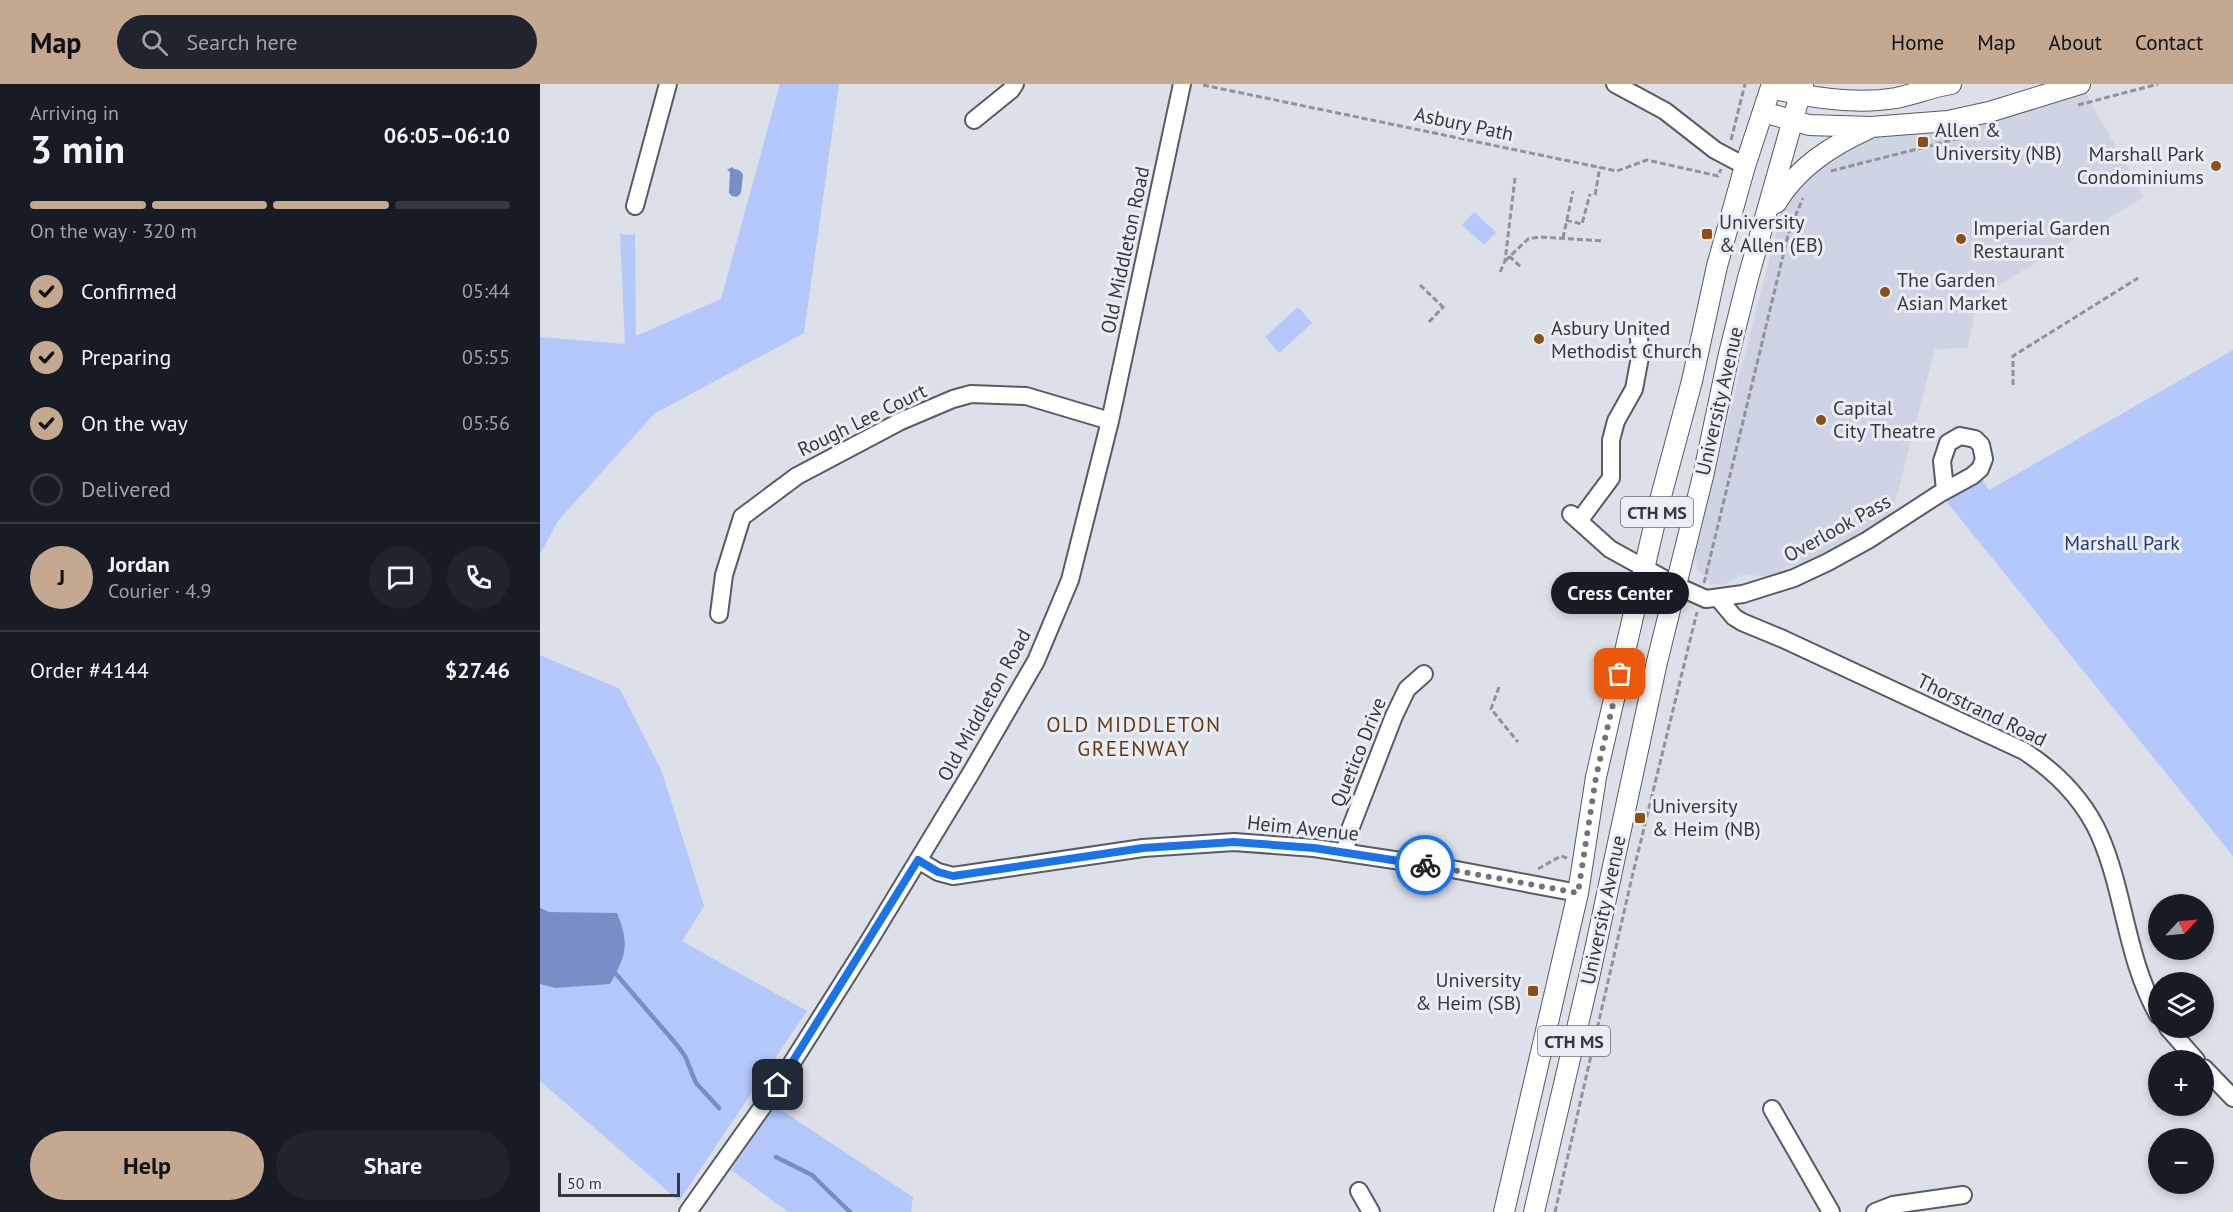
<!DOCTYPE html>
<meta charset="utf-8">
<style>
body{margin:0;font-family:"PT Sans",sans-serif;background:#20242c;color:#f1f3f6;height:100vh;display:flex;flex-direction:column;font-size:22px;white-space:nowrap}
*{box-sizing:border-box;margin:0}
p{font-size:20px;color:#9ea1a6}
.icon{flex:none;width:33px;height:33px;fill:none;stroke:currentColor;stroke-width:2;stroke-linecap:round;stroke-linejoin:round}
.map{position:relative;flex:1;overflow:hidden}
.side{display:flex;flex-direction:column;background:#171b24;width:540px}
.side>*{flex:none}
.needle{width:39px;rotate:64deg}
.tools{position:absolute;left:1608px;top:810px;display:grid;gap:12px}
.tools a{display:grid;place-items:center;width:66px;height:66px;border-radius:50%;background:#171b24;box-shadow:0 3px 9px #0003;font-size:30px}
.scale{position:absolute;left:18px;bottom:15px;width:122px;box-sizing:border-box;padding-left:6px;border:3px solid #37383b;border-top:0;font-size:16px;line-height:21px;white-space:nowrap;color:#37383b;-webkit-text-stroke:4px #e9edf5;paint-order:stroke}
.pin{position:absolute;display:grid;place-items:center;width:51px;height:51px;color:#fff;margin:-26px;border-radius:12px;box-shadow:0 3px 9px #0006}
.courier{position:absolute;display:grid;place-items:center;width:60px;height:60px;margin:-30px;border:4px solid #1a73e8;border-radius:50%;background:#fff;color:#222;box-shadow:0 2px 8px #0007}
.bubble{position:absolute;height:42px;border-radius:21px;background:#171b24;box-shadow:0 3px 9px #0003;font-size:20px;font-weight:800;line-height:42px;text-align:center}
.overview em{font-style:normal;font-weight:800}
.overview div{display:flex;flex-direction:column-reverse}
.overview{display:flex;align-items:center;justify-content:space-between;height:102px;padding:0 30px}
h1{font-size:39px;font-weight:800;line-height:45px}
.bar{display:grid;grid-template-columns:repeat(4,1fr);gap:9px 6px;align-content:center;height:72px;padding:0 30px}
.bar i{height:8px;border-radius:4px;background:#363941}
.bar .on{background:#c4a990}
.bar p{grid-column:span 4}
.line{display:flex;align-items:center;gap:15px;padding:0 30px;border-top:2px solid #363941}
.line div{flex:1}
.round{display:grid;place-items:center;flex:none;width:63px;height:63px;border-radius:32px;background:#20242c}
ol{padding:0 30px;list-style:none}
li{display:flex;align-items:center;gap:18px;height:66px}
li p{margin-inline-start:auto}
li .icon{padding:6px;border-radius:50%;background:#c4a990;color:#111;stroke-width:4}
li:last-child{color:#9ea1a6}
li i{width:33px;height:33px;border:3px solid #363941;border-radius:50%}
.action{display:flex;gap:12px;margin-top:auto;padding:12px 30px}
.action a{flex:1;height:69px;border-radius:36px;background:#c4a990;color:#111;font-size:24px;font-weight:800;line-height:69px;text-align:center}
.action a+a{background:#20242c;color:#f1f3f6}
header{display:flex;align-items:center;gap:36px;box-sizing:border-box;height:84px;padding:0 30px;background:#c4a990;color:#111}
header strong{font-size:28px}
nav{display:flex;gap:33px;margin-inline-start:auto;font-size:21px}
.search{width:420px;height:54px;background:#20242c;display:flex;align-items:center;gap:15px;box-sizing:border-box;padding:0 21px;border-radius:33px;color:#9ea1a6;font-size:22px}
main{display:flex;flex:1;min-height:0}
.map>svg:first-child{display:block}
.built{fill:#ced4e3}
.green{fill:#b4c8fc}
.water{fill:#798dc6}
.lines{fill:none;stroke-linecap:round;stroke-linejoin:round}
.stream{stroke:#798dc6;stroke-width:4.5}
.minor-casing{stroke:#585b62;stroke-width:20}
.major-casing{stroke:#585b62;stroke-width:22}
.path{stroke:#909399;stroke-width:3;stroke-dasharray:6 3;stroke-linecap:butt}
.minor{stroke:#fff;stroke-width:16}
.major{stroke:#fff;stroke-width:20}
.done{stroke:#717378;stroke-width:6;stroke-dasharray:0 10.8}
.route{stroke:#1a73e8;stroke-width:8}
.poi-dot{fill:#8d4f13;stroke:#e9edf5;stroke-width:2}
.labels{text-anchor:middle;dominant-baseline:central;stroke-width:6;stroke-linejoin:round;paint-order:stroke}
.shield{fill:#e9edf5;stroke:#6c6e73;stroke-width:1.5}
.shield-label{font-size:18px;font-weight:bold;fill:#37383b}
.street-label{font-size:20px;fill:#37383b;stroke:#e9edf5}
.poi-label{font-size:20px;fill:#37383b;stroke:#e9edf5;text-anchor:start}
.park-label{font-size:20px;fill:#24377b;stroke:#e9edf5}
.neighbourhood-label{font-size:21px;letter-spacing:1.5px;fill:#653913;stroke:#e9edf5}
</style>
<header>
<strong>Map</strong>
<div class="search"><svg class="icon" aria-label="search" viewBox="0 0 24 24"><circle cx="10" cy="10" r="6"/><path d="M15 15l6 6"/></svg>Search here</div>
<nav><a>Home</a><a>Map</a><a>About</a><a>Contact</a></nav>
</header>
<main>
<section class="side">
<div class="overview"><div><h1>3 min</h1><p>Arriving in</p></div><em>06:05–06:10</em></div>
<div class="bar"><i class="on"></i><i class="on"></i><i class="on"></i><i></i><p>On the way · 320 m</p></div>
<ol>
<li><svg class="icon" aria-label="check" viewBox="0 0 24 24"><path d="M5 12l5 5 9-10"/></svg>Confirmed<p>05:44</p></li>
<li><svg class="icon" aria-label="check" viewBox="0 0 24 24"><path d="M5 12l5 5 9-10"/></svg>Preparing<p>05:55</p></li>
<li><svg class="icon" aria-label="check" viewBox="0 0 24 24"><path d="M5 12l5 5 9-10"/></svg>On the way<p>05:56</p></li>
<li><i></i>Delivered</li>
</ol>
<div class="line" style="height:108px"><b class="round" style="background:#c4a990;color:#111">J</b><div><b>Jordan</b><p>Courier · 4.9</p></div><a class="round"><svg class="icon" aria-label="chat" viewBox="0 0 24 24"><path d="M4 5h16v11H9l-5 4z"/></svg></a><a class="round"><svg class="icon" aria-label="phone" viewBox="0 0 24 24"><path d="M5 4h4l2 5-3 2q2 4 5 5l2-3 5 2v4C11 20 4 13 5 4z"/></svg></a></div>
<div class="line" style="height:78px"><div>Order #4144</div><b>$27.46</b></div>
<div class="action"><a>Help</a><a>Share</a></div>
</section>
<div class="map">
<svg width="1693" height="1128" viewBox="0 0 1693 1128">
<rect width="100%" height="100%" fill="#dce0e8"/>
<!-- built -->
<path class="built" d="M1544 6 1604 113 1439 213 1427 264 1395 265 1352 430 1316 453 1270 476 1228 492 1201 491 1184 501 1170 500 1157 484 1155 465 1240 133 1250 101 1326 54Z"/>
<!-- green -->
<path class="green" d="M240 0H299L264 249 114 330 18 437 0 470V253L85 260 80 149 86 151 95 150 96 252 181 215Z
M934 128 956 148 944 161 922 141Z
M758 223 772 239 739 269 725 253Z
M1693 266V772L1406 417 1442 395 1449 406Z
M0 571 80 605 122 688 164 822 142 857 267 927 139 1117 0 997Z
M235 1022 373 1113 371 1128H248L191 1086Z"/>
<!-- water -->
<path class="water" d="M192 83 194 85 199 86 203 90 201 109 197 113 192 112 189 109 190 88 187 86Z
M0 824 9 828 77 829C90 861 86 871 70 900L16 904 0 900Z"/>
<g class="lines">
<!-- stream -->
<path class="stream" d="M76 890 137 961 145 972 156 999 179 1024
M236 1073 272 1091 310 1128"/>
<!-- minor casing -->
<g class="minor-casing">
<path id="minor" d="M1075 0 1125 27 1175 66 1205 82
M434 36 471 6 475 0
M95 122 128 0
M1031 430 1070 465 1137 502 1166 515 1203 510 1254 494 1288 478 1328 456 1399 410 1432 392 1440 385 1444 375 1441 361 1435 355 1420 352 1408 359 1402 377 1405 406
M1039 437 1071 394V356L1076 337 1094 305 1100 273 1099 253
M1178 514 1194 533 1202 538 1243 555 1484 667C1516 688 1544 716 1560 752 1585 810 1586 874 1618 931
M179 530 184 491 202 433 257 392 361 337 413 315 431 310 486 312 570 337
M805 769 809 748 854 632 867 605 884 590
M378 776 398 788 413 792 603 764 694 758 774 764 901 783 1038 809
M1628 944 1656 976
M1664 984 1693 1014
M1232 1025 1291 1128
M819 1107 831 1128
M148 1128 238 1001 329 857 431 689 496 577 530 496 570 337 642 0
M1335 1128 1353 1121 1423 1111"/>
</g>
<!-- major casing -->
<g class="major-casing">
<path id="major" d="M1231 4C1271 14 1314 21 1356 14 1375 10 1392 3 1411 0
M1223 28 1269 41 1331 43 1408 37 1449 28 1540 0
M1236 119C1258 83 1291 62 1328 45
M964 1128 1038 809 1056 693 1120 416 1152 297 1177 182 1205 82 1232 0
M994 1128 1050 889 1117 578 1164 388 1189 270 1208 194 1263 0"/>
</g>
<!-- path -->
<path class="path" d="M663 1 1077 87 1107 76 1178 92 1181 85
M1538 21 1618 0
M1191 56 1205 0
M1291 87 1424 53
M1055 111 1060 83
M1026 136 1042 140 1050 110
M1023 154 1033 107
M969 172 982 184
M965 177 988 155 1000 153 1064 157
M960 188 965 177 975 94
M880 201 903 223
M889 238 904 222
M1473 301V272L1598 194
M1164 499 1249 147 1263 114
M959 603 951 625 978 658
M998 785 1021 772 1027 774
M1015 1128 1093 789 1157 528"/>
<!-- minor -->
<use href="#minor" class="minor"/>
<!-- major -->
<use href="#major" class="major"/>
</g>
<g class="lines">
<!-- done -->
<path class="done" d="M885 781 1038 809 1056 693 1080 590"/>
<!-- route -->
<path class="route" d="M238 1001 378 776 398 788 413 792 603 764 694 758 774 764 885 781"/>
</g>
<!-- markers -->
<g class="poi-dot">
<rect x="1377" y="52" width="12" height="12" rx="3"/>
<circle cx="1676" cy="82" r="6"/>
<rect x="1161" y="144" width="12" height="12" rx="3"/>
<circle cx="1421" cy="155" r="6"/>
<circle cx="1345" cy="208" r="6"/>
<circle cx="999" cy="255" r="6"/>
<circle cx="1281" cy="336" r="6"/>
<rect x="1094" y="728" width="12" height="12" rx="3"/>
<rect x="987" y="901" width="12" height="12" rx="3"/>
</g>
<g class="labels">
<!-- shield labels -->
<g class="shield">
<rect x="1081" y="413" width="72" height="30" rx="4.5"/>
<rect x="998" y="942" width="72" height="30" rx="4.5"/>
</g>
<g class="shield-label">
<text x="1117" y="428">CTH MS</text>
<text x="1034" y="957">CTH MS</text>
</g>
<!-- street labels -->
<g class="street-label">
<text transform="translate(924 40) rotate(12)">Asbury Path</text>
<text transform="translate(585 166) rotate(-78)">Old Middleton Road</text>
<text transform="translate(1179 317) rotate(-77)">University Avenue</text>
<text transform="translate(322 336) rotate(-26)">Rough Lee Court</text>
<text transform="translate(1297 444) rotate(-29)">Overlook Pass</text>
<text transform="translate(444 621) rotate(-61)">Old Middleton Road</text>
<text transform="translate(1442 626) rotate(26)">Thorstrand Road</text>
<text transform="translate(818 668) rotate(-68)">Quetico Drive</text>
<text transform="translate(763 744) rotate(6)">Heim Avenue</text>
<text transform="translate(1063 826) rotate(-78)">University Avenue</text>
</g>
<!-- poi labels -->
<g class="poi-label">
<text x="1395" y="46">Allen &amp;<tspan x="1395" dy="23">University (NB)</tspan></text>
<text x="1664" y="70" text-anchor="end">Marshall Park<tspan x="1664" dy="23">Condominiums</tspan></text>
<text x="1179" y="138">University<tspan x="1179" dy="23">&amp; Allen (EB)</tspan></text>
<text x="1433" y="144">Imperial Garden<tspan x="1433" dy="23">Restaurant</tspan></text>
<text x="1357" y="196">The Garden<tspan x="1357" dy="23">Asian Market</tspan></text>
<text x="1011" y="244">Asbury United<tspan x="1011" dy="23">Methodist Church</tspan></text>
<text x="1293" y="324">Capital<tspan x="1293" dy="23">City Theatre</tspan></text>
<text x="1112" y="722">University<tspan x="1112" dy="23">&amp; Heim (NB)</tspan></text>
<text x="981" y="896" text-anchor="end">University<tspan x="981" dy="23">&amp; Heim (SB)</tspan></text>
</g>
<!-- park labels -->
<g class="park-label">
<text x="1582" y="459">Marshall Park</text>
</g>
<!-- neighbourhood labels -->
<g class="neighbourhood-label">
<text x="594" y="640">OLD MIDDLETON<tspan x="594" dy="24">GREENWAY</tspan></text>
</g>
</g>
</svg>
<div class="tools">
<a><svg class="needle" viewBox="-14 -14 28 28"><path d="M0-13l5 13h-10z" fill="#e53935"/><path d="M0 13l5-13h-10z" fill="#9ea1a6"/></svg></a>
<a><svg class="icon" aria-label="layers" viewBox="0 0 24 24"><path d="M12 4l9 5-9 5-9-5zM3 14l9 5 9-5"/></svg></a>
<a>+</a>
<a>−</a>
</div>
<div class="scale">50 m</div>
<div class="pin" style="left:1080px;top:590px;background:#ea580c"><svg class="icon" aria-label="bag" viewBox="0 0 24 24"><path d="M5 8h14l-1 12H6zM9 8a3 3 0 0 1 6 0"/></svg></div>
<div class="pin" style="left:238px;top:1001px;background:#1f2937"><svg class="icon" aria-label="home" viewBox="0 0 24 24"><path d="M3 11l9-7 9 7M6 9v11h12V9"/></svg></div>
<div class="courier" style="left:885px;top:781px"><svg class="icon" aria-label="bike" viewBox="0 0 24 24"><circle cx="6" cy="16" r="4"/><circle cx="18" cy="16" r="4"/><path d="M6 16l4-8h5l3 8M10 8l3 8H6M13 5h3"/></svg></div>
<div class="bubble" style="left:1011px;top:488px;width:138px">Cress Center</div>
</div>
</main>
